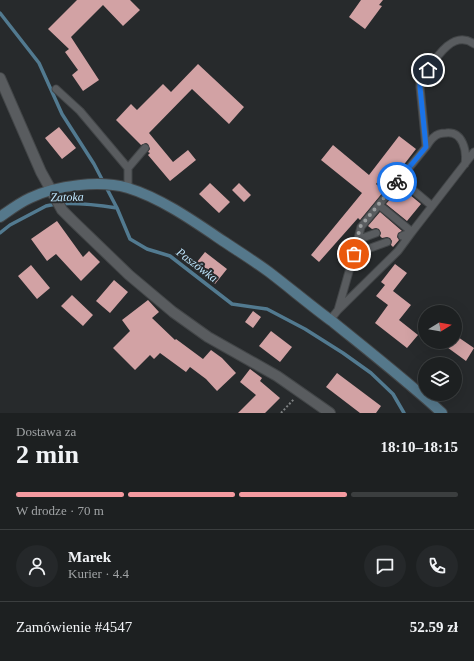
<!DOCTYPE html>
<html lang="pl">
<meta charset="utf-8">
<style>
body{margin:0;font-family:Georgia,serif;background:#25282a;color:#f1f3f6;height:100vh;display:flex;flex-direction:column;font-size:15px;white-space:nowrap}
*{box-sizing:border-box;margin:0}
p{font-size:13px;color:#a0a3a5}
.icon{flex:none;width:22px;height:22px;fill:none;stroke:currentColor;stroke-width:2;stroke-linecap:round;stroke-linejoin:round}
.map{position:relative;height:413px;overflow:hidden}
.side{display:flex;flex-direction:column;background:#1d2021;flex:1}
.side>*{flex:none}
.needle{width:26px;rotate:79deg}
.tools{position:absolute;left:418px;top:305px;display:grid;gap:8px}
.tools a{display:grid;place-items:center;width:44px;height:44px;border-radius:50%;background:#1d2021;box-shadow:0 4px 16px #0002,0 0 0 1px #3b3e3f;font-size:20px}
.pin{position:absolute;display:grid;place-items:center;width:34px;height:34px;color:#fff;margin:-17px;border:2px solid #fff;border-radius:50%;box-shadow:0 1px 4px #0007}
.courier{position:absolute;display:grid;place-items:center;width:40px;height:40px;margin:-20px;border:3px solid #1a73e8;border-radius:50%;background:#fff;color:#222;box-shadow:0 1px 5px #0007}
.overview em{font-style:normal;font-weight:800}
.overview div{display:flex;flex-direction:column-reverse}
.overview{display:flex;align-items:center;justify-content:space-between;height:68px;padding:0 16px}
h1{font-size:26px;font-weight:800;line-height:30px}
.bar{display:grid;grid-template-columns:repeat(4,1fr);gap:6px 4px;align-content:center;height:48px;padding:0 16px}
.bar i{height:5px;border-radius:3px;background:#3b3e3f}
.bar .on{background:#f49aa0}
.bar p{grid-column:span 4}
.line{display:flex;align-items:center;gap:10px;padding:0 16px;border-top:1px solid #3b3e3f}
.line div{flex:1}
.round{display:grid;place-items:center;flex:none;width:42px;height:42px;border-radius:21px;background:#25282a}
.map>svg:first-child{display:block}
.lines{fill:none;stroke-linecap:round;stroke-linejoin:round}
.stream{stroke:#527a90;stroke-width:3.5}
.building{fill:#d2a2a4}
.service-casing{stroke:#434648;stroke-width:9}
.minor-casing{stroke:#434648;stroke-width:12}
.tertiary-casing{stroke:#434648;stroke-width:12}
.secondary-casing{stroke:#434648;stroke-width:12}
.path{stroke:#7e8182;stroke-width:2;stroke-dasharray:2 2;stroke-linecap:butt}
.service{stroke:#595c5f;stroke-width:7}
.minor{stroke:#595c5f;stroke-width:10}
.tertiary{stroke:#595c5f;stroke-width:10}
.secondary{stroke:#55788b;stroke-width:10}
.done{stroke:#999c9d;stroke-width:4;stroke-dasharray:0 7.2}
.route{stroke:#1a73e8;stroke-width:5}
.labels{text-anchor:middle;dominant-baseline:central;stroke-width:4;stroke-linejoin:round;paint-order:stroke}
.water-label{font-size:12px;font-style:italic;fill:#bee5fc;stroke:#272a2c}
</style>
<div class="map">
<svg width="474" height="413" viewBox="0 0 474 413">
<rect width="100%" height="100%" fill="#272a2c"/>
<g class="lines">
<!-- stream -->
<path class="stream" d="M0 13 39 63 62 114 94 164 117 208 130 239 147 249 170 256 232 304 267 309 305 329 343 353 371 373 393 394 404 413
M0 233 10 225 46 206C64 201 98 205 117 208"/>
</g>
<!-- building -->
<path class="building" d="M77 0H130L140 10 123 26 103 5 71 37 99 80 83 91 72 75 78 70 65 52 69 49 48 29Z
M361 0H383L379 5 382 6 365 29 349 17Z
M198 64 244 107 229 124 192 89 149 133 173 162 188 150 196 160 170 181 148 155 150 153 148 152 150 149 148 144 146 143 141 145 116 120 131 104 137 110 163 84 171 92Z
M59 127 76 148 62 159 45 138Z
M399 136 416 149 399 171 391 164 376 184 384 191 360 220 358 218 319 262 311 255 362 193 321 160 333 145 369 175Z
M210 183 230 202 219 213 199 194Z
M239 183 251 195 244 202 232 190Z
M404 190 421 204 407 221 386 204 392 197 395 200Z
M380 212 402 231 398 233 397 237 399 240 393 247 391 245 392 241 390 238 387 237 382 238 380 236 381 233 379 229 376 228 372 229 368 226Z
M57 221 83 257 89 251 100 262 81 281 56 254 47 261 31 239Z
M205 252 227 269 215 284 193 267Z
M395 264 407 273 393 291 411 305 399 320 418 335 407 348 375 323 388 305 376 296 385 285 381 282Z
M31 265 50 288 37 299 18 276Z
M114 280 128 292 110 313 96 301Z
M72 295 93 315 83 326 61 306Z
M148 300 159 312 152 318 175 340 176 339 203 359 211 350 222 358 236 373 217 391 206 379 190 367 186 372 160 353 154 359 150 355 135 370 113 348 130 331 122 320Z
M253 311 261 317 253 328 245 322Z
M271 331 292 347 280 362 259 346Z
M455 335 474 348 466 361 440 342H455Z
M250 369 262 378 260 381 280 398 265 413H238L256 395 240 382Z
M337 373 381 406 376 413H360L326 387Z"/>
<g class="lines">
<!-- service casing -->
<g class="service-casing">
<path id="service" d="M56 89 80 111 128 168V188
M426 147C428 144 431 139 434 137 437 134 442 133 446 133 463 131 467 151 465 164
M128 168 145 148
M400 179 432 206
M402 236 412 232 474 152
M357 240 376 233
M354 254 361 227 426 147 420 87V81C432 65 451 27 474 44
M338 310 398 251 412 232 379 205
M330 320 338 310 354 254 387 242"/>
</g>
<!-- minor casing -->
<g class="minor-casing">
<path id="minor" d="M51 190 62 210 73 221 129 275 173 312 208 337 277 376 330 413"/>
</g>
<!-- tertiary casing -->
<g class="tertiary-casing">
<path id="tertiary" d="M0 78 41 172 51 190"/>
</g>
<!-- secondary casing -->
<g class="secondary-casing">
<path id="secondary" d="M0 217C10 210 19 203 30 198 57 185 100 180 128 188 161 198 195 222 223 241 238 251 254 261 269 272 290 288 311 306 333 322 370 352 407 381 442 413"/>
</g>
<!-- path -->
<path class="path" d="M281 413 294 399"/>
<!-- service -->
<use href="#service" class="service"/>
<!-- minor -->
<use href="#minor" class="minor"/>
<!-- tertiary -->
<use href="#tertiary" class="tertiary"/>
<!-- secondary -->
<use href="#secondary" class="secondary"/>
</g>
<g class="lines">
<!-- done -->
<path class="done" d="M354 254 360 227 397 182"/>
<!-- route -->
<path class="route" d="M397 182 426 147 420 87V81L428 70"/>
</g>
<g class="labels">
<!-- water labels -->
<g class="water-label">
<text transform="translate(67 197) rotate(-1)">Zatoka</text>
<text transform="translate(197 265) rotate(37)">Paszówka</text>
</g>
</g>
</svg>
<div class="tools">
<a><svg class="needle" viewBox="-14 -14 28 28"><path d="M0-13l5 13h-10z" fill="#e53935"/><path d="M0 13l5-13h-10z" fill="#a0a3a5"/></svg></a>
<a><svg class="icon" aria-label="layers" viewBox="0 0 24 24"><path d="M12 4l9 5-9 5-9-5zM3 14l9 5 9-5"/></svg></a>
</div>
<div class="pin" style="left:354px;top:254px;background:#ea580c"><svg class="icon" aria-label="bag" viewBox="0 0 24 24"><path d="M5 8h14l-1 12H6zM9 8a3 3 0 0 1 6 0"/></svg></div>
<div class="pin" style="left:428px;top:70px;background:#1f2937"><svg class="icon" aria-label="home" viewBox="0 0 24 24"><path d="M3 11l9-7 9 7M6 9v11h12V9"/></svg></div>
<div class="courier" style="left:397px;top:182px"><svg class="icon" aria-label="bike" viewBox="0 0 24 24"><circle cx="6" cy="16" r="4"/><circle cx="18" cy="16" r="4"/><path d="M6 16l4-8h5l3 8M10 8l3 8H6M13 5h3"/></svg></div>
</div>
<section class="side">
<div class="overview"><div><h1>2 min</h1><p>Dostawa za</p></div><em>18:10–18:15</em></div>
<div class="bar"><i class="on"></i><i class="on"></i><i class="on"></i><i></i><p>W drodze · 70 m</p></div>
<div class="line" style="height:72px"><a class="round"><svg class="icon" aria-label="person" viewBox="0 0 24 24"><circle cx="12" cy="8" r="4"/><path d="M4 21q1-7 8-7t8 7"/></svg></a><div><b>Marek</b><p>Kurier · 4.4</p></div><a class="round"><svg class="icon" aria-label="chat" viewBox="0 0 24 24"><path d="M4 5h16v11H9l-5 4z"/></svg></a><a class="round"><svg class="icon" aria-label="phone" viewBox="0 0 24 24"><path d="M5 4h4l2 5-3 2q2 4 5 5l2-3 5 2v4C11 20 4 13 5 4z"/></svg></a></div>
<div class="line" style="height:52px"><div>Zamówienie #4547</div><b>52.59 zł</b></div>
</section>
